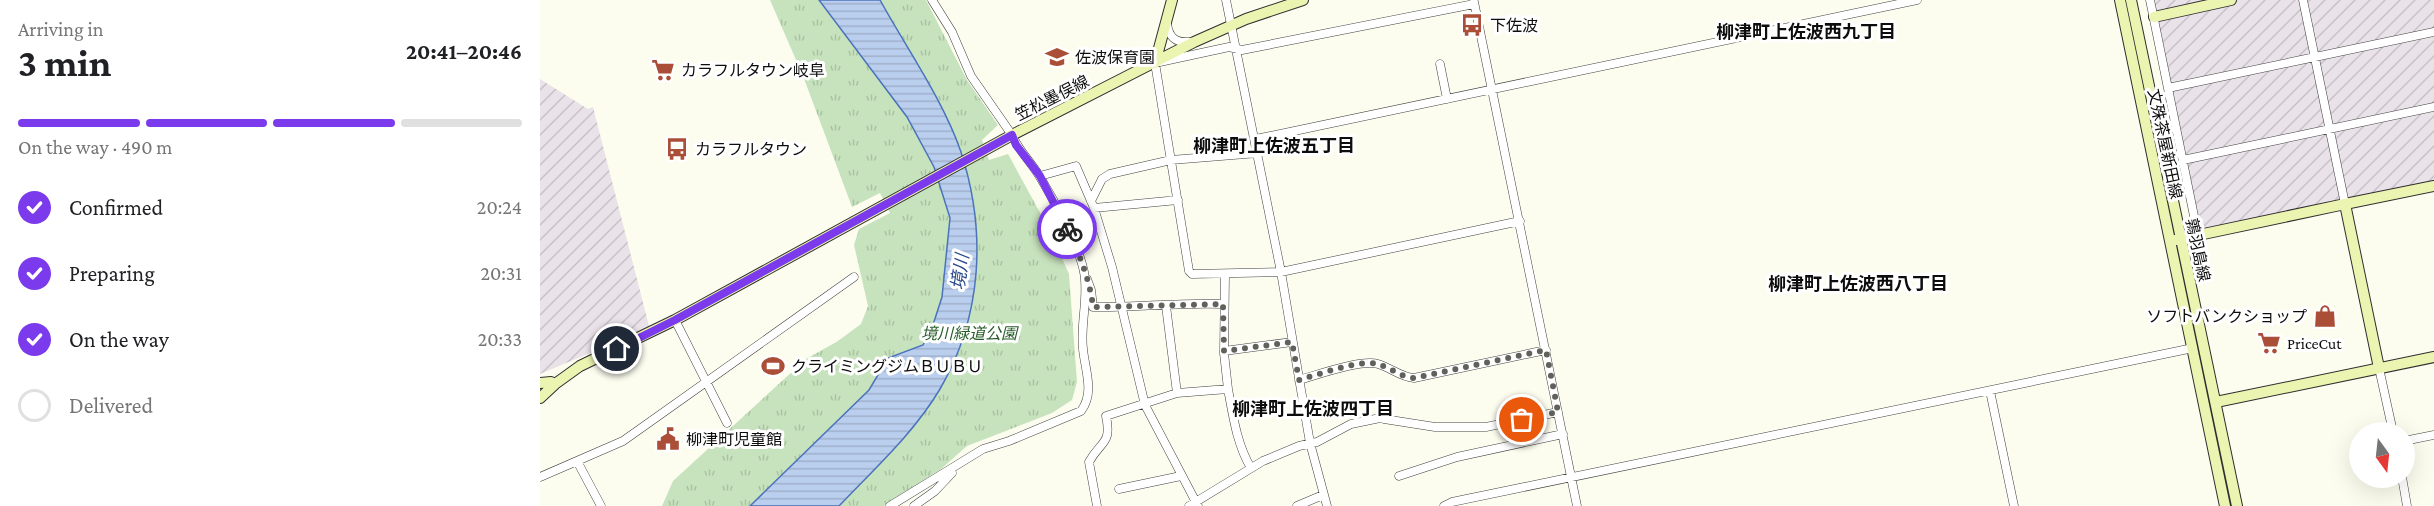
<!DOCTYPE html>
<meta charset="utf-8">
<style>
body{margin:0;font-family:"Crimson Pro","Noto Sans JP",serif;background:#f6f6f6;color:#202124;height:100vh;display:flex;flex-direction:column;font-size:22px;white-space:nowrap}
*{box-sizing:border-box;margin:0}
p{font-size:20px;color:#757577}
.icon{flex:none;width:33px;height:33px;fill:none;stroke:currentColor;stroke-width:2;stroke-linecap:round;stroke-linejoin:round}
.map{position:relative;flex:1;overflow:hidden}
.sheet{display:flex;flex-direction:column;background:#fff;width:540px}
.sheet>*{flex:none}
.needle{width:39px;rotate:165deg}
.controls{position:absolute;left:1809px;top:422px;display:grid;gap:12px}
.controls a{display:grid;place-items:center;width:66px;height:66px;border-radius:50%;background:#fff;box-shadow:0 6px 24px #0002;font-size:30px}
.pin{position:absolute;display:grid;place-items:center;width:51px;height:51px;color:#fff;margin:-26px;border:3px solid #fff;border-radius:50%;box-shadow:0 2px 6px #0007}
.courier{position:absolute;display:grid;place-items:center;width:60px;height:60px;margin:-30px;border:4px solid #7c3aed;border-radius:50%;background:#fff;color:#222;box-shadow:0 2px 8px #0007}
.overview em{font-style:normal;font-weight:700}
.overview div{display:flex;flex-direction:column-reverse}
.overview{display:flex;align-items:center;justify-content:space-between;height:102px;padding:0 18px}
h1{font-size:39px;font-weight:700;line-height:45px}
.bar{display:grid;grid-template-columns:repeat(4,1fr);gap:9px 6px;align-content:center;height:72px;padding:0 18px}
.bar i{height:8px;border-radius:4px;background:#e0e0e0}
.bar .on{background:#7c3aed}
.bar p{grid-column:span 4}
ol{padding:0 18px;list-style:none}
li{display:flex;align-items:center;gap:18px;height:66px}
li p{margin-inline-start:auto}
li .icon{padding:6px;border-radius:50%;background:#7c3aed;color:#fff;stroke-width:4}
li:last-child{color:#757577}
li i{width:33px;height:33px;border:3px solid #e0e0e0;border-radius:50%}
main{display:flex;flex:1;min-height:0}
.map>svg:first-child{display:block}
.industrial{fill:url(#industrial-furrows)}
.park{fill:url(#park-tufts)}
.water{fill:url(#water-rules);stroke:#4b73bb;stroke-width:1.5}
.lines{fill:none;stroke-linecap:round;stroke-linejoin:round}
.street-casing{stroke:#404040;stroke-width:9}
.secondary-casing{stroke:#2f2f2f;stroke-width:12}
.street{stroke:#fff;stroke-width:8}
.secondary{stroke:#ecf4b2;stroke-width:10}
.done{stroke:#61615c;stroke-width:6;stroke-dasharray:0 10.8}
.route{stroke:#7c3aed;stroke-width:8}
.labels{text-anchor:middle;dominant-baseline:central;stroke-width:6;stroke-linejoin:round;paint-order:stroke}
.poi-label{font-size:16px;fill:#0d0d0d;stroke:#fff;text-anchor:start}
.street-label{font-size:16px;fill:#0d0d0d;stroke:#fff}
.park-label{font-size:16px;font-style:italic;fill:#265c28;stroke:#fff}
.neighbourhood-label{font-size:18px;font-weight:bold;fill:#0d0d0d;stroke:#fff}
.water-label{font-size:18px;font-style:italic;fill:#27488e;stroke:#fff}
</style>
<main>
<section class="sheet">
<div class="overview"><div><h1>3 min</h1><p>Arriving in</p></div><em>20:41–20:46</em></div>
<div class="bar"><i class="on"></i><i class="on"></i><i class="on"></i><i></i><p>On the way · 490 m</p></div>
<ol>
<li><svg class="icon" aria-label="check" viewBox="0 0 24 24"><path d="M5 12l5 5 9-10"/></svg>Confirmed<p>20:24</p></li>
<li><svg class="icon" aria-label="check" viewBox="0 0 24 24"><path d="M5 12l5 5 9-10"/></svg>Preparing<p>20:31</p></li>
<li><svg class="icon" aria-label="check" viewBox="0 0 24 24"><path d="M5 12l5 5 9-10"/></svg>On the way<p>20:33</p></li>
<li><i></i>Delivered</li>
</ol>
</section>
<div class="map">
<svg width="1894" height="506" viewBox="0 0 1894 506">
<defs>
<pattern id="industrial-furrows" width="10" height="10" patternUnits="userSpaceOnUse" patternTransform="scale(1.5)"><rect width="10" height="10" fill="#eae2e9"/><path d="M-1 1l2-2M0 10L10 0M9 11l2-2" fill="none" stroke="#c8c1c7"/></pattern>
<pattern id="park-tufts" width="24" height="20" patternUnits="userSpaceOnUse" patternTransform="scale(1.5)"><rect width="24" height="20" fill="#c7e3bd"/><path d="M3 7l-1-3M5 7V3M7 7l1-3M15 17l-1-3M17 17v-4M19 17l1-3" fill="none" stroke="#aac2a1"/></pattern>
<pattern id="water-rules" width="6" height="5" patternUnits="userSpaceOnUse" patternTransform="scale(1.5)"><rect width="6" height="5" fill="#baceee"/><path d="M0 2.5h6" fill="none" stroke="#9fb0cb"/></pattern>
</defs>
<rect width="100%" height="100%" fill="#fcfdef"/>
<!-- industrial -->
<path class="industrial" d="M1606 0H1894V183L1656 232Z
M0 79 48 109 53 107 109 326 67 346 0 374Z"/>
<!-- park -->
<path class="park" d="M230 0H386L427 80 458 125 442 140 449 160 468 154 509 229 529 274 537 382 532 400 512 413 427 446 401 469 344 506H122L133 481 266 359 298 341 321 324 328 306 314 245 319 229 350 213 340 193 312 207 263 76Z"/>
<!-- water -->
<path class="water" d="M279 0H340C367 49 403 100 421 152 447 232 442 317 400 389 374 433 334 469 299 506H210L329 390 348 358 383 345 391 331 402 297 410 218 394 167 367 117Z"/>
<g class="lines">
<!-- street casing -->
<g class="street-casing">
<path id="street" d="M686 0 741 272 770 443 787 506
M1610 0 1654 216
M1763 0 1805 204
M934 2 1037 506
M934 4 702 50 689 47 615 63 649 271 652 274 741 272 980 221
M627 24C629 37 635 43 649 42
M900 64 907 99
M1628 88 1894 32
M716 139 1377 0
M1643 160 1894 107
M500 176 536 166 554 208 572 267 605 405 658 506
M551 201 562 179 570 174 631 160 718 153
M554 208 638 200
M685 275 684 353 688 389
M547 279 551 290 553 307C596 308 640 302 683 304
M626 306 637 393
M135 320 187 423
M684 351 752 342
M1839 368 1853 432
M759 380C777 375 821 359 838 364 851 368 861 377 874 378L1006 350
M1450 391 1474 506
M844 419 895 427H946L1018 412
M1864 441 1894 435
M37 461 61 506
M859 476 917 457 1023 434
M0 477 83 441 314 277
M1862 477 1867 506
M579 489 641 476
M350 506 443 449 469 441 541 411C555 393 545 370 543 349 540 324 549 297 544 272 539 246 514 200 500 177 491 162 479 151 472 135L431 76 412 32 392 0
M374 506 395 491 412 473
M557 506 549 462C561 440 572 445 566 416L637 393 688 389C693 416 697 445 711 468
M649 506 723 461 759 446 777 442 811 424 840 418
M757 506 783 495
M904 506 912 502 1653 348"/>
</g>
<!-- secondary casing -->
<g class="secondary-casing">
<path id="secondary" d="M1580 0 1685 506
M1591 0 1697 506
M1614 17 1691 0
M615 63 632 0
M1805 204 1894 186
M1635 240 1805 204 1839 368
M0 383 11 382 15 384
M0 398 15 384 40 366 135 320 472 135 654 42 706 19 763 0
M1676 402 1894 357"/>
</g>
<!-- street -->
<use href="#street" class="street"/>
<!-- secondary -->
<use href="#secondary" class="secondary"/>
</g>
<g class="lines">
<!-- done -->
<path class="done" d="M527 229C539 253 550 280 553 307L683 304 684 351 752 342 759 380C777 375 821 359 838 364 851 368 861 377 874 378L1006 350 1018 412 982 420"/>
<!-- route -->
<path class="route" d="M77 349 135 320 472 135 476 145 500 176 527 229"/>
</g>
<!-- icons -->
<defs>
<g id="bus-bare" transform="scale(1.8)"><path d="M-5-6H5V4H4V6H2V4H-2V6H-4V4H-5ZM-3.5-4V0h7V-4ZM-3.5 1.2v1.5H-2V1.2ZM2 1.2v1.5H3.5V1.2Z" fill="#aa4e37" stroke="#fff" stroke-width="2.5" paint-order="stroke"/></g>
<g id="school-bare" transform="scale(1.8)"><path d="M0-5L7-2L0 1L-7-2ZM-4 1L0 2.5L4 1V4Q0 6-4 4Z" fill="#aa4e37" stroke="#fff" stroke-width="2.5" paint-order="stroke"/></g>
<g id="supermarket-bare" transform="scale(1.8)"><path d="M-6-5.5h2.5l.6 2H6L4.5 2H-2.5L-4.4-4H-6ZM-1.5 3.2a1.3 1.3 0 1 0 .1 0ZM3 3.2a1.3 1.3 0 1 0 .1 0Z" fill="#aa4e37" stroke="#fff" stroke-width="2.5" paint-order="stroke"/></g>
<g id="shop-bare" transform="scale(1.8)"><path d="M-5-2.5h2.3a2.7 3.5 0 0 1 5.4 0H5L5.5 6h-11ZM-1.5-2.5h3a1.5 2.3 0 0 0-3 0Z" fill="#aa4e37" stroke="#fff" stroke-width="2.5" paint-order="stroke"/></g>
<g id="stadium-bare" transform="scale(1.8)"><path d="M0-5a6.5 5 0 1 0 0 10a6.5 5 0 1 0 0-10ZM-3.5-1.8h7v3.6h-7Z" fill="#aa4e37" stroke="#fff" stroke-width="2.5" paint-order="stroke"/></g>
<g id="civic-bare" transform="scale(1.8)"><path d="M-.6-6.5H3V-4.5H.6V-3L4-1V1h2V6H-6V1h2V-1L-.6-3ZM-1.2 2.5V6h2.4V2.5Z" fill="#aa4e37" stroke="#fff" stroke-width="2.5" paint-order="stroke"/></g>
</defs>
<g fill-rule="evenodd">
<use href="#bus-bare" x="932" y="25"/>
<use href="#school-bare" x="517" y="57"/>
<use href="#supermarket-bare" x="123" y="70"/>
<use href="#bus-bare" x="137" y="149"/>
<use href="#shop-bare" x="1785" y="316"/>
<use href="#supermarket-bare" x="1729" y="343"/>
<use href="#stadium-bare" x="233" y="366"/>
<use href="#civic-bare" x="128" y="439"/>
</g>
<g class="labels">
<!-- poi labels -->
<g class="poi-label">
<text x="950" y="25">下佐波</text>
<text x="535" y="57">佐波保育園</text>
<text x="141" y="70">カラフルタウン岐阜</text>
<text x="155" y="149">カラフルタウン</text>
<text x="1767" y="316" text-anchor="end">ソフトバンクショップ</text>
<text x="1747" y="343">PriceCut</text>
<text x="251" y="366">クライミングジムＢＵＢＵ</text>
<text x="146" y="439">柳津町児童館</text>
</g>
<!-- street labels -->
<g class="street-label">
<text transform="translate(512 98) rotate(-27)">笠松墨俣線</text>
<text transform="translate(1625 144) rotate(78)">文殊茶屋新田線</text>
<text transform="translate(1658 250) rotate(78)">鶉羽島線</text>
</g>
<!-- park labels -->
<g class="park-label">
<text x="429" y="333">境川緑道公園</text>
</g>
<!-- neighbourhood labels -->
<g class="neighbourhood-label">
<text x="1266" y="32">柳津町上佐波西九丁目</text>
<text x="734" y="146">柳津町上佐波五丁目</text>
<text x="1318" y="284">柳津町上佐波西八丁目</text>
<text x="773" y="409">柳津町上佐波四丁目</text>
</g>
<!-- water labels -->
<g class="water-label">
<text transform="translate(420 272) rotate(-82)">境川</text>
</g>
</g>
</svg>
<div class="controls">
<a><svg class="needle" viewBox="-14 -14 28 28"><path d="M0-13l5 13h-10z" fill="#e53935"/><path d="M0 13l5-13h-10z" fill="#757577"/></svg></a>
</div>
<div class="pin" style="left:982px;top:420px;background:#ea580c"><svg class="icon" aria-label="bag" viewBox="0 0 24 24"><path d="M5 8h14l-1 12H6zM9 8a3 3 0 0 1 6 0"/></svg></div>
<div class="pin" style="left:77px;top:349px;background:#1f2937"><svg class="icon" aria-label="home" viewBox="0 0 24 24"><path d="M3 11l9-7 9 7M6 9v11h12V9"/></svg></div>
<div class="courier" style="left:527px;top:229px"><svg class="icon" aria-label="bike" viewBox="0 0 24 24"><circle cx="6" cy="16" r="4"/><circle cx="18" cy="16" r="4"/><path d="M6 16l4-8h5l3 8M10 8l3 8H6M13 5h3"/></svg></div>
</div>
</main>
